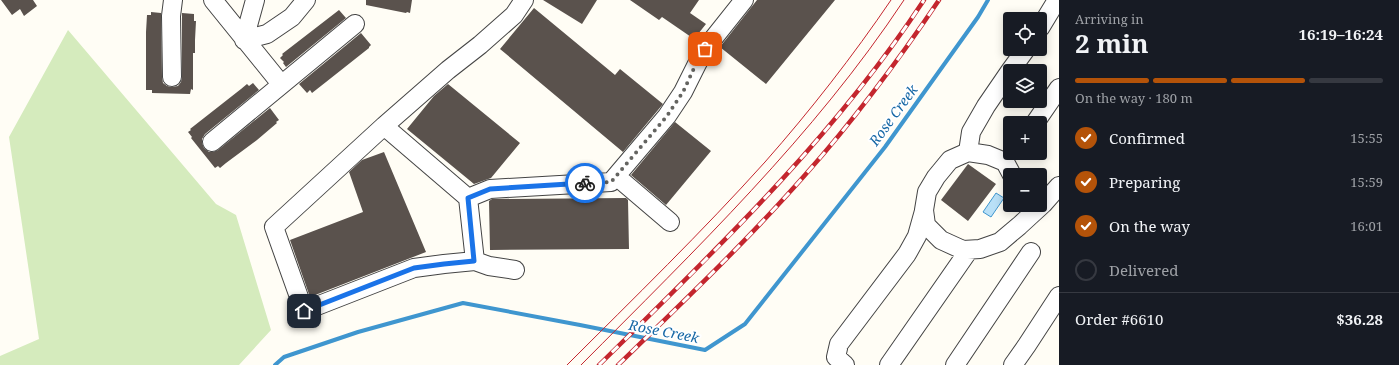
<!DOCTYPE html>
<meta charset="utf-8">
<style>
body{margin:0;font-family:"Noto Serif",serif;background:#20242c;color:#f1f3f6;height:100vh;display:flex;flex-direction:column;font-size:15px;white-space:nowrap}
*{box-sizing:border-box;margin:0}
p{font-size:13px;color:#9ea1a6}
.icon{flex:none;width:22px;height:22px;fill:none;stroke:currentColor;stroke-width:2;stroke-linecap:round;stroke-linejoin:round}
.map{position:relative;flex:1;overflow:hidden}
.sheet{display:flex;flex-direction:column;background:#171b24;width:340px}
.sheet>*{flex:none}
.tools{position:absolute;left:1003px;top:12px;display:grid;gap:8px}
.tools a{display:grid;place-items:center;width:44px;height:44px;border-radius:4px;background:#171b24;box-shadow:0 2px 10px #0003;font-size:20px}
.pin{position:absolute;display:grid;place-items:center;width:34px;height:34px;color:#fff;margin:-17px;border-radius:8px;box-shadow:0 2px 6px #0006}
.courier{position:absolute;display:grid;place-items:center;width:40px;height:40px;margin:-20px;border:3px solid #1a73e8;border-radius:50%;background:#fff;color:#222;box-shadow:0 1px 5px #0007}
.head em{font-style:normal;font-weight:700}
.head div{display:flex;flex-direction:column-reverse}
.head{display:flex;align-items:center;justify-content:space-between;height:68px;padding:0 16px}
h1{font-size:26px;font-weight:700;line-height:30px}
.bar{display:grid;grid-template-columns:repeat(4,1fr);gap:6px 4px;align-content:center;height:48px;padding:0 16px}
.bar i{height:5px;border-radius:3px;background:#363941}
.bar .on{background:#b45309}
.bar p{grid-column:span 4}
.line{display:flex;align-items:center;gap:10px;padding:0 16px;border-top:1px solid #363941}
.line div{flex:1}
ol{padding:0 16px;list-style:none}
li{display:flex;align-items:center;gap:12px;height:44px}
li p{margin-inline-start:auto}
li .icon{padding:4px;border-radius:50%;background:#b45309;color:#fff;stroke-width:4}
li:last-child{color:#9ea1a6}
li i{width:22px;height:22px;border:2px solid #363941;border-radius:50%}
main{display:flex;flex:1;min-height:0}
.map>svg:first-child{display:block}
.green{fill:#d5ebbd}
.water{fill:#b9e0f7;stroke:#3f96cf}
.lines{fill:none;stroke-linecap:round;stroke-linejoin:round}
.stream{stroke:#3f96cf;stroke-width:4}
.building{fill:#5a524d}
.minor-casing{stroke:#444;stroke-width:20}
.minor{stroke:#fff;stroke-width:18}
.tram{stroke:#c4262e;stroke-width:1}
.rail-casing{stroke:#c4262e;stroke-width:4.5}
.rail{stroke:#fff;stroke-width:3;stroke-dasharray:9;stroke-linecap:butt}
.done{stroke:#646461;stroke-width:4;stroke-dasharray:0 7.2}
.route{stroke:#1a73e8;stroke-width:5}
.labels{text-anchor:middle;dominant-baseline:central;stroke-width:4;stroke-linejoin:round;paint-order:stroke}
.water-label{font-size:14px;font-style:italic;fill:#1768a6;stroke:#fff}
</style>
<main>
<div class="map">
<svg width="1059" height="365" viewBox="0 0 1059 365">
<rect width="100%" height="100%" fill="#fffdf5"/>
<!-- green -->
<path class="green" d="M68 30 216 204 236 215 271 330 239 365H0V356L39 339 9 137Z"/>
<!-- water -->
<path class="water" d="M996 193 1004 198 991 217 983 212Z"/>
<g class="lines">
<!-- stream -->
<path class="stream" d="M275 365 284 357 358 332 463 303 580 325 705 350 745 324 885 147 978 17 988 0"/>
</g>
<!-- building -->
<path class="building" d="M1 0H33L37 6 24 16 20 9 12 15Z
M366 0H412L410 13 407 12 406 13 366 5Z
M543 0H597L582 24Z
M630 0H699L690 13 706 24 694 39 662 17 659 20Z
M757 0H835L766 84 720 47Z
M534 8 615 75 620 69 663 104 623 152 500 49Z
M339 10 346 18 286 67 283 63 284 62 280 58 283 55 282 54Z
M151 12 161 13 162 77 163 83 167 86 172 87 178 86 181 82 182 77V13L194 14V21H196L195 40V53H193V90L191 89 190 94 152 93V90H146V32L147 15H151Z
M361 33 371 45 369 47V48L326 82 312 93 310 90 307 93 299 84Z
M253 83 259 90 205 134 202 139V143L204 148 209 152H213L218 150 270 108 279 120 276 122 277 123 257 140 226 163 220 168 218 166 215 168 191 138 192 137 188 132 191 130 190 129 241 89 247 84 249 86Z
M448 84 520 143 491 178 474 184 407 129 434 96Z
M675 122 711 151 666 205 631 175Z
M384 152 426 252 310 297 290 240 363 212 349 172 362 160Z
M968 164 996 184 968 221 941 200Z
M626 198 628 200 629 249 490 250 489 201 492 199Z"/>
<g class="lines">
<!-- minor casing -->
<g class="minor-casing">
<path id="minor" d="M213 0 281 84
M1040 28 1057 0
M244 40 267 34 292 17 306 0
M244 40 255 0
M1010 71 1026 49
M172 77 171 16 173 0
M1035 123 1059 88
M384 126 448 70 480 45 514 15 524 0
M212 142 355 24
M968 152 971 132 986 106 1010 71
M1012 175 1005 162 988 155 968 152 950 160 936 177 927 192 924 210 926 225 941 240 963 250 980 249 1000 242 1019 226 1043 204 1059 186
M616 176 670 222
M468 198 475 261
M515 270 489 266 475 261 444 264 414 268 304 311 274 227 384 126 468 198 490 189 611 182 667 116 683 92 697 64 705 49 744 0
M845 365 836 357 839 344 907 254 917 236 924 211
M889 365 969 250
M955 365 1031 252
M1013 365 1027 345 1059 296"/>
</g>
<!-- minor -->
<use href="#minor" class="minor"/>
<!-- tram -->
<path class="tram" d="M567 365C634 298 702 232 765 162 810 111 853 56 891 0
M581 365C695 250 814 136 904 0"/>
<!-- rail casing -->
<g class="rail-casing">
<path id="rail" d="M599 365C715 251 834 137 924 0
M618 365C682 303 746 242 805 175 854 120 898 61 939 0"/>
</g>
<!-- rail -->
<use href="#rail" class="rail"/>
</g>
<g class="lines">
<!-- done -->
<path class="done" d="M585 183 611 182 667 116 683 92 696 64 705 49"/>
<!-- route -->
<path class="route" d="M304 311 414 268 444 264 474 261 468 198 490 189 585 183"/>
</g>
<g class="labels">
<!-- water labels -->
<g class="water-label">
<text transform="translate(893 115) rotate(-54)">Rose Creek</text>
<text transform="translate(664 331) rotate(11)">Rose Creek</text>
</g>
</g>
</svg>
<div class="tools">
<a><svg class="icon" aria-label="locate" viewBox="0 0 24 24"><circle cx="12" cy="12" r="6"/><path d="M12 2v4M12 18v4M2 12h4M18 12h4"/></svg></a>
<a><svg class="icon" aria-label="layers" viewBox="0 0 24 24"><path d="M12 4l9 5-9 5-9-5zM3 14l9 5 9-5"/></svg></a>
<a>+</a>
<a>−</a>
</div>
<div class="pin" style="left:705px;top:49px;background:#ea580c"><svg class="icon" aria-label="bag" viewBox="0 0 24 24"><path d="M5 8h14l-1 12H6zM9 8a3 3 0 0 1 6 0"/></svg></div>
<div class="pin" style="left:304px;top:311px;background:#1f2937"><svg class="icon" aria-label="home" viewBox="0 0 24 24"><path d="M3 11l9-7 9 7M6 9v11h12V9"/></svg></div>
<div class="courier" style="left:585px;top:183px"><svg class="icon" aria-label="bike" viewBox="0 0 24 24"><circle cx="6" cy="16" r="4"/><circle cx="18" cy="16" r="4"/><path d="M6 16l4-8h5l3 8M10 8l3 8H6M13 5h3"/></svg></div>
</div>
<section class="sheet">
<div class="head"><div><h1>2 min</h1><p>Arriving in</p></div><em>16:19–16:24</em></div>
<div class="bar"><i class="on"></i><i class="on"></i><i class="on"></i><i></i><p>On the way · 180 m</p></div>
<ol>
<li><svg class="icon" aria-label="check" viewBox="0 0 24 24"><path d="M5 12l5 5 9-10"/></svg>Confirmed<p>15:55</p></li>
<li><svg class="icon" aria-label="check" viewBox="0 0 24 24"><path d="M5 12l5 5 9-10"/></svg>Preparing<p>15:59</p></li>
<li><svg class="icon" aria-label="check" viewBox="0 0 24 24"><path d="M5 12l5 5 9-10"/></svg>On the way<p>16:01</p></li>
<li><i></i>Delivered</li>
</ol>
<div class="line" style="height:52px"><div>Order #6610</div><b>$36.28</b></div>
</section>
</main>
